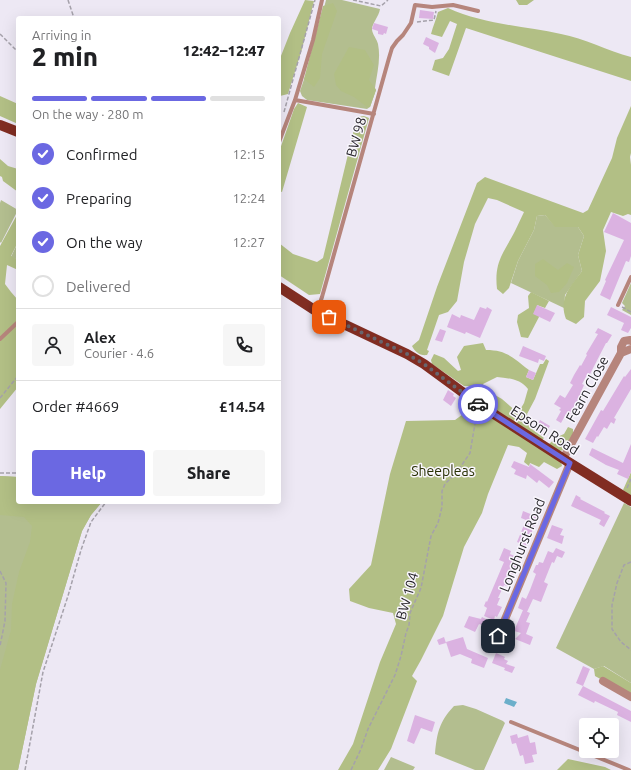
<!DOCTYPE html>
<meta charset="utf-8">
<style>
body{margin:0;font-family:Ubuntu,sans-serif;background:#f6f6f6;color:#202124;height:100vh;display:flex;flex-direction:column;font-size:15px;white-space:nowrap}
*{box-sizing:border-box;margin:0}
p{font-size:13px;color:#757577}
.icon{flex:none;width:22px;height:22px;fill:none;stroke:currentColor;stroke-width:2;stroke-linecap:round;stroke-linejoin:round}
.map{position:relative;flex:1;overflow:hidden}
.panel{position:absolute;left:16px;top:16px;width:265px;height:488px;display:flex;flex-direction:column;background:#fff;border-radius:4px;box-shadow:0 4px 16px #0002}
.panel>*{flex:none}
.buttons{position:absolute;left:579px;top:718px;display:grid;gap:8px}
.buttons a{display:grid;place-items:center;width:40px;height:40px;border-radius:4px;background:#fff;box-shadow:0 4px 16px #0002;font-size:20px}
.pin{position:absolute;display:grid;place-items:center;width:34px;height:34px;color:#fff;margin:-17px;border-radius:8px;box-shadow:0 2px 6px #0006}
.courier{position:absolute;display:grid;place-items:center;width:40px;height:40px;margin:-20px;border:3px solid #6b68e2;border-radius:50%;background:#fff;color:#222;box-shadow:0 1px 5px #0007}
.head em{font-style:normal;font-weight:800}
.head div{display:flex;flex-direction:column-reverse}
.head{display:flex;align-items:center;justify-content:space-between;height:68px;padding:0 16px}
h1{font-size:26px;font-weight:800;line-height:30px}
.bar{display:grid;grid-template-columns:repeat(4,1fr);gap:6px 4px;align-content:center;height:48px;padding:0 16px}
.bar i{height:5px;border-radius:3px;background:#e0e0e0}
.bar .on{background:#6b68e2}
.bar p{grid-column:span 4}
.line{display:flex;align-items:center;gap:10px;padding:0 16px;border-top:1px solid #e0e0e0}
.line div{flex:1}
.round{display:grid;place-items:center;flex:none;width:42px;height:42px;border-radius:4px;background:#f6f6f6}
ol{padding:0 16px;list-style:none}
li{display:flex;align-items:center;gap:12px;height:44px}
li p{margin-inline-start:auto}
li .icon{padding:4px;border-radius:50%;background:#6b68e2;color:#fff;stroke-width:4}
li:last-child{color:#757577}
li i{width:22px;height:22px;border:2px solid #e0e0e0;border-radius:50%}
.action{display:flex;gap:8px;margin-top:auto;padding:8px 16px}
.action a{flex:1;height:46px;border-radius:4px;background:#6b68e2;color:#fff;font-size:16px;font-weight:800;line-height:46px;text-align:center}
.action a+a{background:#f6f6f6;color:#202124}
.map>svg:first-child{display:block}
.green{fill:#b3be8f}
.forest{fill:#b2bf85;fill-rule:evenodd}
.water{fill:#6cafca}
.building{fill:#dbb2e1}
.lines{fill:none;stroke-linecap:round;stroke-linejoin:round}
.path{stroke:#a5a1aa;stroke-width:1.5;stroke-dasharray:4 2;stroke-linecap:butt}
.lane{stroke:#b6857c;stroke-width:4}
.street{stroke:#b6857c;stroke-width:8}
.primary{stroke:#812d22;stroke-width:10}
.done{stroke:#68656d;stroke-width:4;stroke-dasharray:0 7.2}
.route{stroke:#6b68e2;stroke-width:5}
.labels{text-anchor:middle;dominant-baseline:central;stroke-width:3;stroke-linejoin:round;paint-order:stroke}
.street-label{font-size:14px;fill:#211f24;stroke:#f9f6fd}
.park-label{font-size:14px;fill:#283003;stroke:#f9f6fd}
</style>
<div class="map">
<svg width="631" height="770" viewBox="0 0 631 770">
<rect width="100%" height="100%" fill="#ede8f4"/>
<!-- green -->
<path class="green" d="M326 0H342L380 9C379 16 372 24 372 29 372 34 377 39 378 44 381 59 377 73 375 88L376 90 370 107 367 109 307 100 302 96 300 91 311 59Z
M1 200 18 210 1 243 0 242V203Z
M545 215 556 227H578L584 236 578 255 582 271 565 295 564 308 511 283 518 261 534 230 537 216Z
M18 242V260L11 257Z
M631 283V315L622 310 625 306 622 303Z
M0 476 18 477V502H102L91 515 82 531 36 684 18 770H0Z
M624 503 631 507V683L604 666 594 669 556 648Z
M463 705 476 709 503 721 505 723 484 770H475L435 754C437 733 439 722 454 706Z
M391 757 415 767 413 770H384Z"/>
<!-- forest -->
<path class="forest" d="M305 0 314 1 302 49 288 94 280 96 279 61 290 33Z
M516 0H534L527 5H519Z
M333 3 337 11 322 54 320 78 314 87 304 79 323 6Z
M448 8C483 24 523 26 561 34 584 38 608 51 631 57V81L466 28 449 76 432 70 435 60 443 58 449 49 457 24 450 21 442 37 431 34C433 26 436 20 438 12Z
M349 47 365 50 374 65 369 80 376 90 370 107H367L354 97 341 91 336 85 334 74Z
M0 96 18 104V124L0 116Z
M298 103 307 107 282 192 279 191V152L294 109Z
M631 106V153L630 157 631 165V215L628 214 623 216 611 212 603 230 606 251 600 281 585 301 584 317 576 324 566 319C558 298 571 286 582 271L578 255 584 236 578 227H555L545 215 537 216 534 230 518 261 509 288 503 294 497 289C494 262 503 254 515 231 518 225 521 218 524 212L497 200 488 198 475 224 464 262 457 301 448 312 439 315 427 350 429 351 427 355C420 356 415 352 412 346L419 340 437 287 477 183 485 177 583 213 588 210 612 158 617 138Z
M364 116 369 118 320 294 309 295 279 275V243L293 254 317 262 323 258 357 117Z
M0 159 8 166 18 169V192L3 181 2 177 0 176Z
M18 213V242L11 256 18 260V270L7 265 5 284 11 292 18 300V387L0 409V246Z
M543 259 558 270 567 263 574 267 567 283 559 292 551 293 547 285 535 276V264Z
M531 292 549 301 545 308 537 305 539 317 528 338 521 337 517 322 518 315 529 308 528 296Z
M483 343 486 350C507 350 513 358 529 370L526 377 533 380 540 364H543L546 359 549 361 535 399 527 414 533 430 544 438 542 440 475 396 471 386H464L432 364 431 360 434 354 444 358 458 371 461 370 457 357 464 346ZM497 377C508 378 521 379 528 389L524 403 518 413 502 399 486 390 483 384Z
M476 407 561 462 562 466 557 469 544 462 539 467 530 463 529 466 524 462 527 453 519 447 508 445 488 494 482 513 464 547 443 616 421 660 412 676 417 681 391 749 378 770H338L353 744 380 662 396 624 393 613 369 608 350 601 349 589 371 565 390 474 406 421 455 420 470 409Z
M568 427 573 429V436L565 450 559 451 549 444 557 437 564 434Z
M631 472V496L623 490Z
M0 476 18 477V502H102L91 515 82 531 36 684 18 770H0V670L11 630 12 604 19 572 30 542 32 526 24 517 0 515Z
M603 666 631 683V696L595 676 594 669Z
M568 759 605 767 611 770H557Z"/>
<!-- water -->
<path class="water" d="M506 698 517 702 514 707 504 703Z"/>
<!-- building -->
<path class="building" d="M420 10 434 12 433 19 419 18Z
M374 23 388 27 386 34 384 33 383 35 378 34V31L372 29Z
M426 37 439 43 435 53 429 49V47L423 44Z
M613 213 631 223V256L629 262 626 261 610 300 600 295 606 281 605 280 624 240 604 232Z
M537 305 555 313 550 322 533 314Z
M480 307 486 309 487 307 492 310 480 338 466 332 465 334 447 327 452 314 460 318 461 315 474 320Z
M611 307 631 317V328L628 333 621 330 624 323 607 315Z
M598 328 612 335 607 343H606L590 374 588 373 582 384 584 385 581 392 583 393 572 409 574 411 571 417 566 414 561 423 556 420 561 411 559 410 561 408 554 404 560 395 565 398 573 385 570 383 574 375 580 365 581 366 587 355 586 354 598 334 595 333Z
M440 329 446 331 442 342 435 340Z
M523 346 546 356 544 361 539 359 538 363 519 356Z
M631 369V389L614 418 616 419 614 424 611 422 607 429 604 427 598 437 597 436 593 443 585 439 601 410 603 411 624 376 625 377Z
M529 370 536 373 533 380 526 377Z
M448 390 454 394 453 396 456 398 451 406 443 400Z
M540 420 550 426 543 436 537 431 539 428 537 426Z
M631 444V472L628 479 617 474 619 470 606 465 589 455 592 448 623 463Z
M514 461 529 467 530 464 554 482 549 488 539 480 537 483 527 475 526 479 514 474 516 470 511 467Z
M576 495 581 498 580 499 605 512 604 513 610 516 604 527 599 524 601 520 571 506Z
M523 511 538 517 526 546 517 542 526 520 521 518Z
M552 525 563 529 560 535 564 536 562 544 547 538Z
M504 548 511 551 510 554 519 558 511 581 509 580 507 586 504 585 498 598H500L497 605 502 607 497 617 495 616 494 620 484 616 487 608 484 606 486 601 487 602 504 562 499 560Z
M556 548 565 552 562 558 557 556 554 563 552 562 544 582 548 584 541 602 533 599 527 612 518 608 522 597 526 599 530 590 536 574 533 572 536 565H538L539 562 543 563 548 551 553 553Z
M523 610 530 613 526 622 530 623 526 634 533 637 530 645 515 639 521 633 514 631Z
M469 616 481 619 482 617 488 620 485 626 479 624 480 622 475 632 464 627Z
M444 637 446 643 439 645 437 640Z
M463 637 467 649 488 658 484 668 471 663 472 659 460 654 451 657 446 642Z
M496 653 505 657 504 659 508 661 506 664 515 667 512 673 504 670 505 668 492 663Z
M583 666 590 669 583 686 576 683Z
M583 686 631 711V722L617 715 618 712 595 701 594 703 578 695Z
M415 715 435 722 432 732 421 728 414 744 407 741Z
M517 734 518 738 528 735 530 743 535 742 537 754 532 755 534 762 525 764 523 755 520 756 516 743 512 744 510 736Z"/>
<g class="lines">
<!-- path -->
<path class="path" d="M68 0 74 18
M353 0 381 6 388 0
M417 22 434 20 436 11
M0 34 18 52
M284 112 315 0
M622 307 631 312
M0 398 18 376
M0 473H18
M627 488 631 479
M631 562 624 565 617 583 612 605V629L621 642 631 650
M0 571 6 583 5 621 0 646
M25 770 43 672 68 596 81 550 91 522 106 502
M351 770 361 749 368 729 395 675 401 656 406 633 409 625 410 613 421 588 431 536 438 523 442 507V491L445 484 457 472 470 453 477 412"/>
<!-- lane -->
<path class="lane" d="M295 100 374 114
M279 142 295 100 313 40 322 0
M618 305 631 277
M317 311 322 297 389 58 392 48 397 41 403 35 411 23 415 5 432 7 453 5 478 11
M0 339 18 322
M511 722 629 770"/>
<!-- street -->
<path class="street" d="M621 353 631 349
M563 459 621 353V347L624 341 630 340 631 341
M498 636 570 463
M603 681 631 697"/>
<!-- primary -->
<path class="primary" d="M0 125 18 132
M279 287 316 311 407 354 424 364 480 405 570 463 631 501"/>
</g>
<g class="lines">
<!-- done -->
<path class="done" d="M329 317 407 354 424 364 478 404"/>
<!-- route -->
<path class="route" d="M478 404 570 463 498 636"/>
</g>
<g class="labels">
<!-- street labels -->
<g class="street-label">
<text transform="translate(356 137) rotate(-74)">BW 98</text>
<text transform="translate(587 389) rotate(-61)">Fearn Close</text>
<text transform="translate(545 430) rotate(33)">Epsom Road</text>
<text transform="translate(522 545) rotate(-68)">Longhurst Road</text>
<text transform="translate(407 596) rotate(-74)">BW 104</text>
</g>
<!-- park labels -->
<g class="park-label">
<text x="443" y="471">Sheepleas</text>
</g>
</g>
</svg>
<div class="buttons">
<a><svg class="icon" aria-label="locate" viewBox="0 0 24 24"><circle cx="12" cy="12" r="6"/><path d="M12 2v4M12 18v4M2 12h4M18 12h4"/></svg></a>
</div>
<div class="pin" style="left:329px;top:317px;background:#ea580c"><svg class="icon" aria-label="bag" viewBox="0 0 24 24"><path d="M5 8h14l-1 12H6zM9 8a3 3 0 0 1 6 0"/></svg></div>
<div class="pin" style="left:498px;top:636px;background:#1f2937"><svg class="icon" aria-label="home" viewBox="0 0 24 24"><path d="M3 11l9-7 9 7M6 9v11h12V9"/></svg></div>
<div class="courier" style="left:478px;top:404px"><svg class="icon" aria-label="car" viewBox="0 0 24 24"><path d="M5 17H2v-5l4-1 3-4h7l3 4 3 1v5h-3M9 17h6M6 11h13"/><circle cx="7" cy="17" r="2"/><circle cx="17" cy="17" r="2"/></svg></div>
<section class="panel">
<div class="head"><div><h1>2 min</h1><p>Arriving in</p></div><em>12:42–12:47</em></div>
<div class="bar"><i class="on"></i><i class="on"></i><i class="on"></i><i></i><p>On the way · 280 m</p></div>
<ol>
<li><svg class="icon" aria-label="check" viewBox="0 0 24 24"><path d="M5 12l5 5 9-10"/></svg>Confirmed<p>12:15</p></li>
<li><svg class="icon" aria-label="check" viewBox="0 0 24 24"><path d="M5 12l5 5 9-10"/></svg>Preparing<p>12:24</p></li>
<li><svg class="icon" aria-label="check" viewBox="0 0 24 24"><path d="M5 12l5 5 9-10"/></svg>On the way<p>12:27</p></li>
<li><i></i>Delivered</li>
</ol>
<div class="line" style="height:72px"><a class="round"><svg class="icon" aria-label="person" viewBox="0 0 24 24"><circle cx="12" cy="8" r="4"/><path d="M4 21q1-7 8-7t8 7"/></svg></a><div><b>Alex</b><p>Courier · 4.6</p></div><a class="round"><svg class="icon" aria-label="phone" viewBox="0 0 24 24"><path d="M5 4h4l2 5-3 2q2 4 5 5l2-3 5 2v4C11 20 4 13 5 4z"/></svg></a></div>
<div class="line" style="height:52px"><div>Order #4669</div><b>£14.54</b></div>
<div class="action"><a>Help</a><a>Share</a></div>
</section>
</div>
